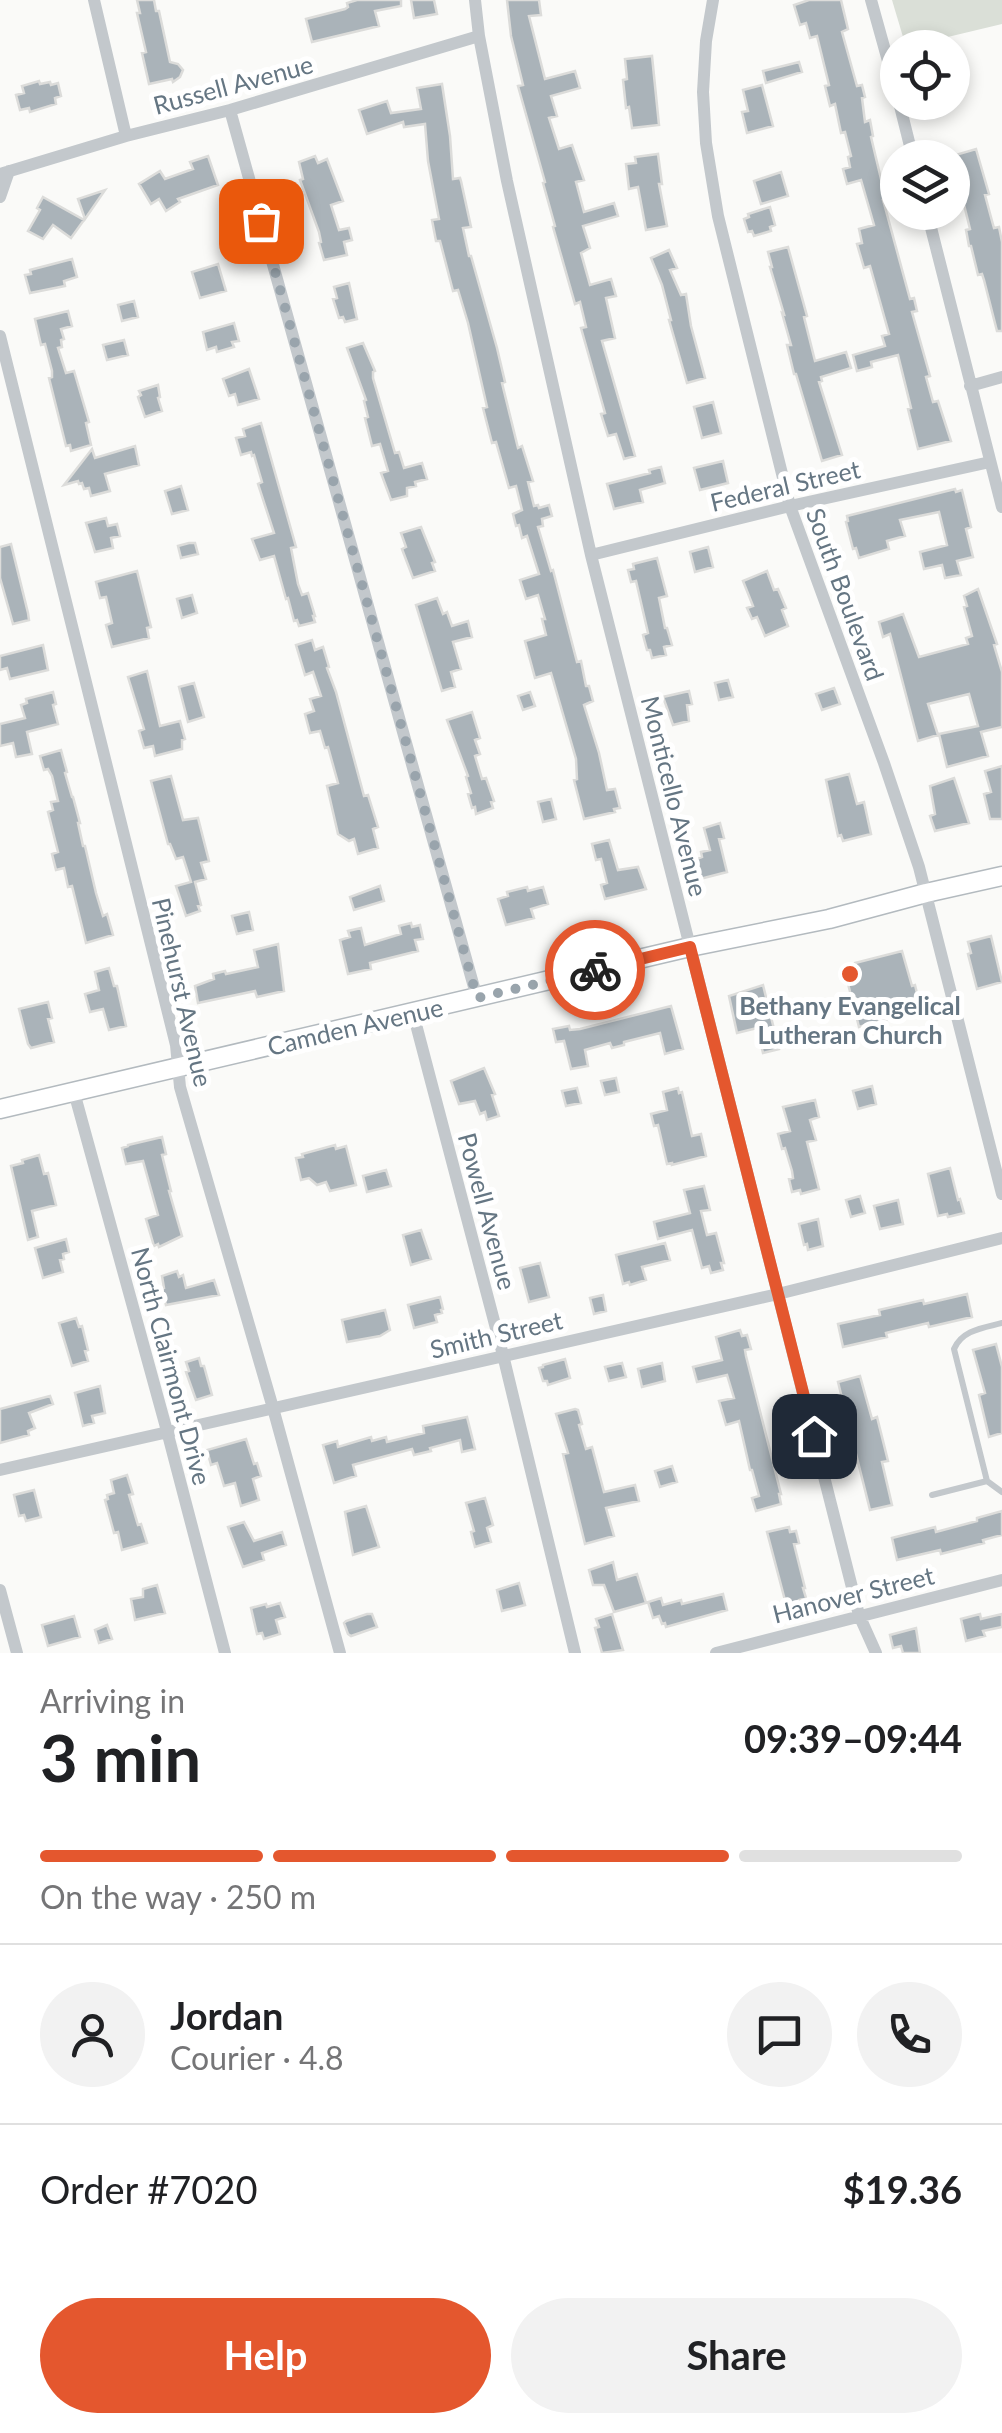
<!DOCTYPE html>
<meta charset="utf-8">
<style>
body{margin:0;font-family:Lato,sans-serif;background:#f2f2f2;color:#202124;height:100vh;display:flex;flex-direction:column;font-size:38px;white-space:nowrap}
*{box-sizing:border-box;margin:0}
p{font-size:32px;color:#757577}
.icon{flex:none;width:55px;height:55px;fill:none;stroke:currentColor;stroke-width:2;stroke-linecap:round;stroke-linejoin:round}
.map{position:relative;height:1653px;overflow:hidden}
.sheet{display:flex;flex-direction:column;background:#fff;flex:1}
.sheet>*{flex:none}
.fabs{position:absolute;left:880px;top:30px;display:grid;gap:20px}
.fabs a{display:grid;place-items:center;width:90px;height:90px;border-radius:50%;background:#fff;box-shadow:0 5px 15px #0003;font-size:50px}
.pin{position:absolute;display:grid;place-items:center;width:85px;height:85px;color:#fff;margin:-42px;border-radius:20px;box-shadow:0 5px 15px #0006}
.courier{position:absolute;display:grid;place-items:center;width:100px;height:100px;margin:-50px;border:8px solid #e4572e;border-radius:50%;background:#fff;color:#222;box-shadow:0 2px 12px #0007}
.headline em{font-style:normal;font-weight:700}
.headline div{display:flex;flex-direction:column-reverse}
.headline{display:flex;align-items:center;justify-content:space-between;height:170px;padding:0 40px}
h1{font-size:65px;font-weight:700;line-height:75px}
.bar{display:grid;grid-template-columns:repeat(4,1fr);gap:15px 10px;align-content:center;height:120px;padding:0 40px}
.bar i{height:12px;border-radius:8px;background:#e0e0e0}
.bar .active{background:#e4572e}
.bar p{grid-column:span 4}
.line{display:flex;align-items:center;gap:25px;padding:0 40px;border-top:2px solid #e0e0e0}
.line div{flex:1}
.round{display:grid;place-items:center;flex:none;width:105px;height:105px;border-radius:52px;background:#f2f2f2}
.action{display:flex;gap:20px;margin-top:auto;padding:20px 40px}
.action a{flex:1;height:115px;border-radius:60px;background:#e4572e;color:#fff;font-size:40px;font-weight:700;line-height:115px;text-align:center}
.action a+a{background:#f2f2f2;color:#202124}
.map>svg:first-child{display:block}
.green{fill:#dadfd7}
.building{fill:#aab3b9;stroke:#dcdcda;stroke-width:2.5}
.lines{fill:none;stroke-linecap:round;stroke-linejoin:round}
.secondary-casing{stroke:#b3babf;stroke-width:21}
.lane{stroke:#c3c8cc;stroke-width:6}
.street{stroke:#c3c8cc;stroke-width:12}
.secondary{stroke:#fff;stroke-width:18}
.done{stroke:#99a4ac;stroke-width:10;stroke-dasharray:0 18}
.route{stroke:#e4572e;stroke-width:12}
.poi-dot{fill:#e4572e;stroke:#fff;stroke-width:4}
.labels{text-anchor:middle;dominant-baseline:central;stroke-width:10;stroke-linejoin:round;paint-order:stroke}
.street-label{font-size:25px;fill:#657683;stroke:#fff}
.poi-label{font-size:25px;font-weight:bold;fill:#657683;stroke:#fff}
</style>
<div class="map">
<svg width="1002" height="1653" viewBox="0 0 1002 1653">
<rect width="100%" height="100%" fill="#fafaf8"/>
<!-- green -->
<path class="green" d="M892 0H1002V24L906 47Z"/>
<!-- building -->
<path class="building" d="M137 0H154L156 11H159L170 62 178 64 183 70 180 77 173 82 172 79 149 84 142 53 146 52 137 13H140Z
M357 0H401V6L375 11 379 26 312 42 306 19 345 9 348 7 347 3Z
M411 0H434L437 14 414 18Z
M507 0H539L541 15 529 16 545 79 575 71 580 88 551 96 557 116 549 118 559 149 572 145 584 180 576 182 584 212 614 203 618 216 583 226 590 248 581 253 590 285 611 279 616 296 606 298 615 338 602 341 635 456 624 459 616 434 608 436 601 414 605 413 581 328 586 327 580 302 575 304 553 227 555 226 543 183 545 182 518 86 523 85 511 36Z
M809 0H841L848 29 842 32 857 86 862 85 865 97 862 98 865 122 870 120 873 136 871 137 886 200H883L885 207 910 299 914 298 917 311 912 312 930 376 926 377 933 402 938 401 951 441 918 449 908 409 911 408 898 355 871 362 872 367 857 371 853 355 885 346 882 336 889 334 870 266 864 268 857 244 862 243 859 229 874 225 861 180 847 184 843 169 850 167 848 157 851 156 845 132 841 133 835 104 830 106 825 86 829 85 817 36 810 38 806 23 800 25 794 5Z
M652 56 659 125 632 128 629 107 626 108 623 80 627 79 625 59Z
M799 62 802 72 766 83 763 71Z
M39 81 40 84 50 82 51 85 58 83 61 96 55 98 56 104 30 112 29 108 20 110 16 95 24 93 22 86Z
M442 84 450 136 453 179 460 178 461 181 471 227 463 228 469 256H471L497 348 505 382 502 383 518 448 522 446 533 481 528 482 534 506 538 505 539 508 549 505 552 516 542 519 543 526 538 527 551 571 553 570 577 662 581 661 586 686H589L593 701 584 705 599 753 607 790 615 789 620 808 614 809 615 812 584 819 574 780 577 779 576 759 551 673 535 678 525 641 546 635 542 619H545L538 595 526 599 520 580 539 574 527 536 522 538 519 525 516 526 513 514 522 510 516 486 509 488 496 442 492 443 483 408 487 407 468 323 458 290 453 291 440 241H436L432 220 439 219 428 161 425 124 404 127 403 122 367 134 359 110 387 101 391 113 421 109 417 88Z
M762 85 773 126 747 133 742 112 748 111 743 90Z
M976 149 989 194 985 195 992 221 994 228 999 227 1002 242V331H997L984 280 982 274 978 275 971 246H969L966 230 970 229 952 156Z
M658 154 662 184H659L667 226 646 230 638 187 629 189 626 164 636 163 635 157Z
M208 156 218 185 178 199 180 202 166 211 159 199 151 204 139 184 160 171 165 179 193 169 190 162Z
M315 156 318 163 327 159 343 201 331 205 339 230 349 228 352 240 344 242 347 255 324 260 319 243 321 242 319 232 300 180 303 179 299 162Z
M781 172 788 196 761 204 754 181Z
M105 190 85 219 78 199Z
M43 197 84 220 71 238 53 225 43 239 28 231 40 210 37 208Z
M770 207 775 225 770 227 771 231 754 236 752 231 748 232 744 219 749 217 748 214Z
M788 247 807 316 804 317 815 361 846 352 851 368 821 377 822 381 819 382 842 455 822 461 796 374H794L787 345H791L782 313 784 314 770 267H772L768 252Z
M669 250 677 268 670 270 681 295 686 294 691 326 705 378 687 383 669 320H671L662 285 651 258Z
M72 259 77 277 64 281 65 286 30 293 25 275 31 274 30 270Z
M218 264 226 291 200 298 192 272Z
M349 283 357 319 345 322 343 317 339 318 333 299 337 298 334 287Z
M134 301 138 317 122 321 118 305Z
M68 311 72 326 61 329 64 339 61 340 62 347 58 348 66 373 74 371 89 422 86 423 91 445 71 451 70 445 66 446 49 378 52 377V371L45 344 41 345 35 319Z
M234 323 239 341 232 342 234 347 217 352 216 347 207 350 203 332Z
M124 340 128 355 107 360 103 345Z
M363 343 375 371 373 372V378L395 453 399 452 404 468 422 463 427 479 415 482 416 486 407 488V496L391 500 381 473 388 471 380 444 372 446 365 418 368 417 364 401 366 400 347 348Z
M249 369 259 399 238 405 235 394 229 396 223 379Z
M158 385 160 397 158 398 162 411 145 417 138 397 141 395 139 391Z
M713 402 721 433 702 438 694 407Z
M261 423 296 547 291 548 298 584 302 595 308 593 315 616H313L315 622 299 626 297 620 294 621 288 598 286 599 274 556 260 560 252 539 274 533 258 484 262 482 254 455 252 456 251 452 241 455 236 438 245 436 243 429Z
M135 446 139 465 105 474 110 491 91 496 89 488 84 489 82 483 79 484 78 481 64 485 92 449 95 458Z
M723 461 728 483 700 490 694 468Z
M661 467 665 483 640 490 643 502 614 509 607 484 650 473 649 470Z
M181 486 188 510 172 514 165 491Z
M955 489 956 492 962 490 971 527 966 529 973 557 957 561 961 575 945 578 942 565 924 569 920 552 947 545 939 512 900 520 905 536 887 541 889 549 859 558 856 548 853 549 846 522 848 521 847 516Z
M106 518 108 526 117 524 120 536 111 538 113 548 95 552 86 523Z
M421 527 435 562 432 563 435 571 413 578 402 549 406 547 401 533Z
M189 543H195L198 554 181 558 178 546Z
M11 544 28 613 29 620 13 624 0 578V547Z
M708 547 713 567 695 572 690 552Z
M657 558 667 596 659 598 665 628H667L672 645 664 647 666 655 652 658 650 650H647L643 635 648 633 636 581 631 582 628 570 634 569 633 564Z
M137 571 151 627 147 628 149 638 112 647 106 625 112 623 106 597 100 598 96 582Z
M767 571 774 590 778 589 786 608 782 610 788 626 765 636 757 617 752 619 747 608 753 606 743 581Z
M978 589 997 644 994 645 1002 672V727L981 732 988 756 947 767 939 734 978 726 969 694 928 704 938 735 918 741 890 634 883 637 879 622 903 614 919 657 968 644 966 638 972 636 964 607 967 606 964 596Z
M192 595 197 613 182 618 177 599Z
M437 598 443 614 447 612 452 626 468 621 472 637 453 642 461 669 451 672 455 687 442 691 416 605Z
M312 640 315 650 323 647 329 667 327 668 336 692 364 796 368 795 378 827 373 829 378 848 358 854 354 839 349 841 338 834 327 786 338 783 328 747 325 748 320 731 310 733 305 714 314 711 310 699 321 696 313 672 305 675 296 645Z
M43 645 48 670 10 679 7 668 0 670V656Z
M147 671 160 726 180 721 185 739 182 740V749L155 756 153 746 144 748 139 731 144 729 128 677Z
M728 680 733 697 719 700 715 683Z
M194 683 204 717 188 722 179 687Z
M834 688 840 704 822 710 816 694Z
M689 691 692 704 687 705 689 721 673 725 663 697Z
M53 692 56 704 53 705 58 724 27 732 32 754 16 757 13 743 0 746V724L25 718 21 705 27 703 26 699Z
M530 692 535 706 523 710 518 696Z
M472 712 480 738 475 740 480 754 475 756 482 779 486 778 494 801 491 802 493 808 476 814 475 807 472 808 468 794 471 793 466 777 468 776 447 720Z
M61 750 67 772 65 773 72 797H73L80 823H78L83 846H85L96 893 103 916 107 914 113 935 86 943 72 886 68 887 64 868 56 870 52 854 58 852 48 812 53 810 51 802 58 801 52 776 48 769 44 770 40 756Z
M1002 766V819H990L984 794 991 792 985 771Z
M849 774 857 804 864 802 871 834 843 841 841 835 838 836 826 780Z
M171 776 183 820 198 818 209 861 201 863 206 879 195 882 201 905 198 906 200 911 186 916 176 886 191 882 183 857 176 859 170 844H168L151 781Z
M954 778 969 823 935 831 930 816 935 814 930 786Z
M551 799 556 819 543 822 538 802Z
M720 823 724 838 719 839 727 872 700 879 699 876 692 878 689 862 702 857 701 852 710 850 704 828Z
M609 840 618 870 638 867 646 889 605 899 601 885 607 883 601 859 596 860 592 844Z
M380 886 384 901 354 910 350 897Z
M527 887 528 891 543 887 548 904 531 909 534 918 506 925 498 899 508 896 507 892Z
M249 912 253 930 237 934 232 916Z
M411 923 412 927 420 925 423 939 415 940 418 951 370 963 371 969 348 974 340 940 350 937 348 931 361 928 365 945 401 934 399 926Z
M991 936 1002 982 977 989 968 954 971 953 968 942Z
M278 944 284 991 257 997 255 991 198 1003 195 986 214 979 213 974 225 971 226 974 258 967 254 950Z
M902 951 912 986 915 985 921 1010 859 1027 844 968 855 966V963Z
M109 968 114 986H117L126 1026 109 1030 103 1009 90 1012 85 994 99 990 95 972Z
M763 985 779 1049 763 1053 757 1028 737 1033 729 996Z
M48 1002 52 1018 48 1019 54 1042 31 1048 28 1044 19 1009Z
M671 1006 683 1049 665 1054 660 1033 624 1042V1045L612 1048 610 1043 585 1050 588 1066 571 1069 564 1041 556 1042 553 1029 569 1026 570 1030 580 1029Z
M484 1068 495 1094 492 1095 499 1116 487 1120 485 1112 480 1114 475 1101 459 1104 451 1081Z
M616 1078 619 1092 605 1095 601 1081Z
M872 1086 876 1104 858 1109 853 1091Z
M577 1088 581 1103 566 1106 562 1091Z
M678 1088 679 1093 682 1092 692 1136 701 1134 706 1156 672 1165V1163L667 1164 658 1125 654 1126 651 1114 667 1110 663 1092Z
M815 1100 819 1117 810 1120 816 1140 807 1142 819 1189 801 1194 800 1190 792 1192 789 1179 793 1178 792 1171 785 1148 782 1149 778 1134 790 1131 783 1107Z
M162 1137 166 1154 162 1155 171 1191H169L182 1236 159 1247 158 1244 154 1246 146 1219 158 1215 143 1161 126 1164 122 1148 128 1146V1145Z
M335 1145 336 1149 346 1146 356 1185 330 1191 326 1182 317 1185 309 1178 301 1180 296 1158 303 1157 302 1154Z
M39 1155 44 1174 48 1173 56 1205 32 1211 38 1237 28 1240 11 1166 23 1163 22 1160Z
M950 1168 958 1200 960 1199 964 1213 948 1217 947 1214 938 1216 928 1174Z
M386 1170 391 1186 367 1192 363 1176Z
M704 1186 710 1210 701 1211 707 1235 716 1233 724 1263H721L723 1270 711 1273 709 1266 702 1268 692 1230 658 1239 654 1222 690 1213 684 1190Z
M860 1196 865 1213 851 1217 846 1200Z
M898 1200 903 1224 880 1229 874 1206Z
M818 1219 823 1246 808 1250 807 1244 804 1245 799 1224Z
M421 1230 431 1259 411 1265 403 1235Z
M66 1239 69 1252 63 1254 64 1259 60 1260 63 1272 43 1278 35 1248Z
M665 1243 670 1260 642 1267 646 1280 630 1285 629 1282 623 1284 616 1255Z
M540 1263 549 1297 529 1302 520 1268Z
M177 1271 179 1277 183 1275 186 1288 214 1280 219 1295 166 1305 162 1289 164 1288 162 1276Z
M967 1294 972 1317 929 1327 928 1323 886 1333 887 1337 843 1347 838 1324 880 1315 879 1310 923 1300 924 1304Z
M603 1295 606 1311 594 1314 590 1298Z
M440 1297 443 1309 441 1310 442 1313 435 1315 437 1322 414 1328 408 1305Z
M385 1310 390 1330 380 1336 347 1342 342 1320Z
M76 1318 79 1327 82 1326 88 1350 85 1351 88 1361 72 1366 59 1323Z
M740 1330 742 1336 747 1335 751 1349 745 1350 746 1356 781 1494H779L781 1504 756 1511 752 1498 759 1496 752 1470H750L739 1421 726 1425 719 1401 734 1398 727 1375 697 1382 693 1367 722 1360 716 1337Z
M996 1344 1002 1367V1433L989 1437 979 1395 985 1393 973 1350Z
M199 1358 201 1366H204L212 1395 196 1400 186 1372 189 1371 186 1362Z
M565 1359 570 1378 548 1385 547 1381H543L539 1368 543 1367V1365Z
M622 1363 626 1377 609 1381 605 1367Z
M662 1363 665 1381 642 1387 638 1369Z
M860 1376 872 1419 877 1417 888 1461 882 1462 892 1505 870 1510 838 1382Z
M100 1386 105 1413 92 1416 94 1423 83 1426 75 1393Z
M50 1396 53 1404 29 1413 35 1428 28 1431 29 1435 0 1443V1409Z
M575 1409 578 1410 582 1424 579 1425 586 1449 592 1447 604 1492 635 1485 639 1501 606 1508 614 1536 585 1544 563 1454 568 1453 556 1414Z
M467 1417 475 1449 462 1452 460 1440 430 1448 431 1451 414 1455 412 1449 353 1465 356 1476 334 1483 323 1445 337 1441 338 1447 371 1437 372 1441 386 1437 387 1442 424 1433 423 1426Z
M246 1439 254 1464 257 1463 261 1476 253 1479 259 1500 241 1506 235 1483 224 1486 217 1463 211 1465 207 1450Z
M672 1466 677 1482 660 1487 655 1471Z
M127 1475 133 1494 129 1495 138 1525 141 1524 147 1543 122 1550 118 1532 114 1533 105 1500 108 1499 107 1495 114 1493 111 1480Z
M34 1490 41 1517 26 1521 24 1515 19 1516 14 1495Z
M485 1498 493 1525 487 1528 491 1542 475 1547 471 1532 474 1531 466 1503Z
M366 1506 379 1547 353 1555 345 1512Z
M1002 1511V1535L983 1540 984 1543 941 1554 940 1550 897 1560 892 1538 935 1527 936 1532 977 1521V1518Z
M244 1522 254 1541 282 1532 286 1545 262 1553 264 1560 243 1567 228 1527Z
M789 1527 790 1532 796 1531 799 1543 794 1544 805 1588H803L806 1598 799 1600 800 1604 787 1608 767 1532Z
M613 1562 617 1580 637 1574 646 1603 614 1612 604 1585H593L589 1570Z
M519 1583 525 1605 502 1611 497 1590Z
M157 1585 165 1613 135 1620 131 1599 143 1597V1589Z
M723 1594 727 1610 666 1627 665 1623 662 1624 659 1616 653 1618 648 1602 661 1598 663 1605 681 1600 682 1604Z
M280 1603 285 1617 276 1620 280 1634 264 1639 262 1633 257 1634 251 1608 266 1604 267 1607Z
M367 1614H372L377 1627 351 1636 348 1634 344 1623 346 1621Z
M612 1614 623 1650 602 1653 595 1628 599 1627 596 1619Z
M980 1614 981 1619 1002 1614V1627L983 1631 985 1636 966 1641 961 1619Z
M74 1616 80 1637 48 1646 42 1625Z
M107 1625 112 1639 99 1643 95 1630Z
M916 1628 920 1653H903L901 1646 893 1648 890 1635Z"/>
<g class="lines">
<!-- secondary casing -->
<g class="secondary-casing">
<path id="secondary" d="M0 1109 690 947 829 919 926 893 1002 876"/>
</g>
<!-- lane -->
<path class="lane" d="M1002 1323C983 1328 962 1330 954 1349L987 1481 1002 1492
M932 1495 987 1481"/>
<!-- street -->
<path class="street" d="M94 0 126 136
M475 0 479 36 507 181 591 555 859 1615 876 1653
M713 0 706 41 703 92 706 143 718 216 790 506 884 763 919 867 1002 1194
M871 0 898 97
M899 102 913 158
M230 110 477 998
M0 174 126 136 230 110 479 36
M0 197 9 171
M927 212 1002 507
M0 336 176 1045 180 1087 273 1408 340 1653
M970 386 1002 377
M591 555 790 506 990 462
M413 1013 503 1355 575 1653
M74 1092 167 1431 225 1653
M0 1470 778 1294 1002 1238
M0 1590 17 1653
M716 1653 1002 1580"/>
<!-- secondary -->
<use href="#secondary" class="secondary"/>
</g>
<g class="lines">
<!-- done -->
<path class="done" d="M261 221 477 998 595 970"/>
<!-- route -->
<path class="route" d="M595 970 690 947 814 1436"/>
</g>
<!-- markers -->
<circle class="poi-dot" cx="850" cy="974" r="10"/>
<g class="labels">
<!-- street labels -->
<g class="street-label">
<text transform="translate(233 84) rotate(-15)">Russell Avenue</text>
<text transform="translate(785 485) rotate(-13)">Federal Street</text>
<text transform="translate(846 594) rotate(70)">South Boulevard</text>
<text transform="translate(675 796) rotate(76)">Monticello Avenue</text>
<text transform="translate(183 992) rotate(77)">Pinehurst Avenue</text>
<text transform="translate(355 1026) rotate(-13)">Camden Avenue</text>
<text transform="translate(488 1211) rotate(75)">Powell Avenue</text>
<text transform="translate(496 1334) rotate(-13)">Smith Street</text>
<text transform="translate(172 1366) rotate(75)">North Clairmont Drive</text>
<text transform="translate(853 1594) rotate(-14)">Hanover Street</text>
</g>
<!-- poi labels -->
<g class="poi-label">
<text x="850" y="1005">Bethany Evangelical<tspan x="850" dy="29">Lutheran Church</tspan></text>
</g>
</g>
</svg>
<div class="fabs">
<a><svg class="icon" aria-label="locate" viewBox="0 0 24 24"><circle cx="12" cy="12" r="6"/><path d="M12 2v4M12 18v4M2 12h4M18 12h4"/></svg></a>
<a><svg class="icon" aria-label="layers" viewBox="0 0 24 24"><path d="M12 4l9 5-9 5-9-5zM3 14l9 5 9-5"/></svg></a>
</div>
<div class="pin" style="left:261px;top:221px;background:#ea580c"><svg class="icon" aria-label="bag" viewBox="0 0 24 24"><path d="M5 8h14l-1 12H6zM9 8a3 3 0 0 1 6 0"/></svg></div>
<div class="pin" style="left:814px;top:1436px;background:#1f2937"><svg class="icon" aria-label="home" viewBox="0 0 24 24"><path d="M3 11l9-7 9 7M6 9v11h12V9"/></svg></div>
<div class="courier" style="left:595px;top:970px"><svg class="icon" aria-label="bike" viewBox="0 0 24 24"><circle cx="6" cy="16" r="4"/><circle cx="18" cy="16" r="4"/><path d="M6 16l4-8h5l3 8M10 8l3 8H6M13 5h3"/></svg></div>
</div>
<section class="sheet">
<div class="headline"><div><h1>3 min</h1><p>Arriving in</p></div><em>09:39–09:44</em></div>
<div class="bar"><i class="active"></i><i class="active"></i><i class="active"></i><i></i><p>On the way · 250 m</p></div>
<div class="line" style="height:180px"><a class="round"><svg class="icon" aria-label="person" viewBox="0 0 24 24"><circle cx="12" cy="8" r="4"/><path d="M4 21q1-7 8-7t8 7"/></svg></a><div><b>Jordan</b><p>Courier · 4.8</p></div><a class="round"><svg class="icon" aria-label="chat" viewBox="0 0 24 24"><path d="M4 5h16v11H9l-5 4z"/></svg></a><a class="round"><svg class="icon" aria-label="phone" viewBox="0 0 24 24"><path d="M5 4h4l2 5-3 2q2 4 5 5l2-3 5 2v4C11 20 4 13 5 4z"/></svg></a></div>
<div class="line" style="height:130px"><div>Order #7020</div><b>$19.36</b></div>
<div class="action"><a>Help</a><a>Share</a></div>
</section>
